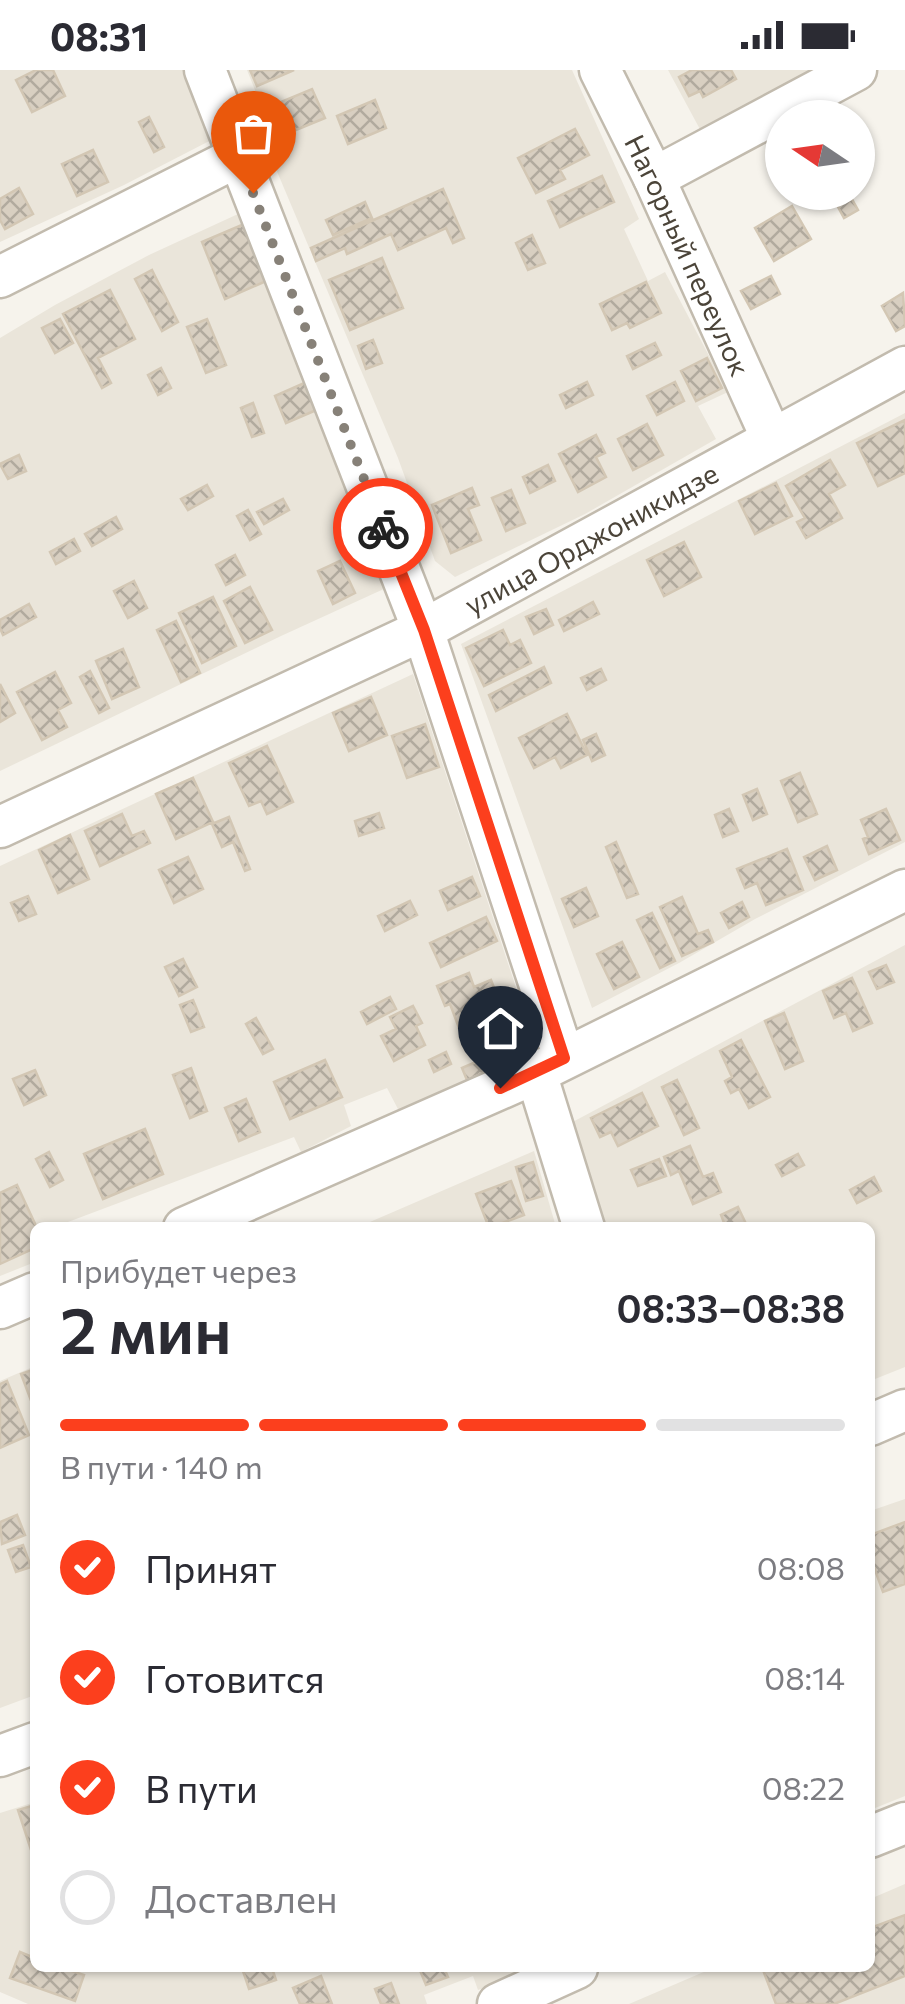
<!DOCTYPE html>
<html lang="ru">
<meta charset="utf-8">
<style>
body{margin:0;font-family:Commissioner,sans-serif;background:#f7f7f7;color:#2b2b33;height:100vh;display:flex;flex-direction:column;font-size:38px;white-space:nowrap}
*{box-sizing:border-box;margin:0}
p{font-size:32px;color:#7c7c81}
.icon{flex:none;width:55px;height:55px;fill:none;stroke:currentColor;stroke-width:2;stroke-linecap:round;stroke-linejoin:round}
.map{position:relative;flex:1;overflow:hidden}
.side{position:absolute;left:30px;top:1152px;width:845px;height:750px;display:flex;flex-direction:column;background:#fff;border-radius:15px;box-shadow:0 2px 8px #0004}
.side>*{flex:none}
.needle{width:65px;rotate:283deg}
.controls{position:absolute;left:765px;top:30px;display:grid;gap:20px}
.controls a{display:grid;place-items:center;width:110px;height:110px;border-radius:50%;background:#fff;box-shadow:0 2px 8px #0004;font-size:50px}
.pin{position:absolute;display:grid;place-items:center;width:85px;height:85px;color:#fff;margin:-102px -42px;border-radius:50% 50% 50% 0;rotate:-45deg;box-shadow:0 0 10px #0007}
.pin .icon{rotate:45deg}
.courier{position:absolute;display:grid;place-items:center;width:100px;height:100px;margin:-50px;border:8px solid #fc3f1d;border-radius:50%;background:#fff;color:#222;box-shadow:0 2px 12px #0007}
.summary em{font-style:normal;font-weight:600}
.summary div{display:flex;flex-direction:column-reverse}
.summary{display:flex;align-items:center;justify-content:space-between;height:170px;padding:0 30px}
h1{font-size:65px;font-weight:600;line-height:75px}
.bar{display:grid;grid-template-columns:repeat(4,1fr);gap:15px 10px;align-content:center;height:120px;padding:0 30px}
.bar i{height:12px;border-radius:8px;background:#e1e1e2}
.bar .active{background:#fc3f1d}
.bar p{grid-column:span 4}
ol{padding:0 30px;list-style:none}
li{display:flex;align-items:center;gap:30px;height:110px}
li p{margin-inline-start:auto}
li .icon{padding:10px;border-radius:50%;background:#fc3f1d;color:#fff;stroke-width:4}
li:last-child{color:#7c7c81}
li i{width:55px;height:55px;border:5px solid #e1e1e2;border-radius:50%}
.status{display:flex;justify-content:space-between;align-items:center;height:70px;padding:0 50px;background:#fff;direction:ltr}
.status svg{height:28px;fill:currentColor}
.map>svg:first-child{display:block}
.residential{fill:#eae5da}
.building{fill:url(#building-cross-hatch);stroke:#d3c7b4;stroke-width:2.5}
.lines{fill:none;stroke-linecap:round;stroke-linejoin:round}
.minor-casing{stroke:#c2bbae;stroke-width:45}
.minor{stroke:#fff;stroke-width:40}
.done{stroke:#878178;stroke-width:10;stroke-dasharray:0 18}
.route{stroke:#fc3f1d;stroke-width:12}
.labels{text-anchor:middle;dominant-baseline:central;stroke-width:10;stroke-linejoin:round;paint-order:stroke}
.street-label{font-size:28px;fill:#4b4439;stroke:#fff}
</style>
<div class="status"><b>08:31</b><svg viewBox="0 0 49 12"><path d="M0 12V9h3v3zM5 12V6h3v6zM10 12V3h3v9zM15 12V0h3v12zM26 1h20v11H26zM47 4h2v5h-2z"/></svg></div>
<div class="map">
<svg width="905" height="1934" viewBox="0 0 905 1934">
<defs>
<pattern id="building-cross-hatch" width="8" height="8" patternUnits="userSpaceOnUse" patternTransform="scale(2.5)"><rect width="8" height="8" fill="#d8cfc1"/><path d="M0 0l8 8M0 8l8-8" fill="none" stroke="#b1aa9e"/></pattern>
</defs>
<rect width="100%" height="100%" fill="#f6f3ec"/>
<!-- residential -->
<path class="residential" d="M0 0H195L219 66 124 115 0 172Z
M247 0H572L639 149 624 159 648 211 665 202 728 322 698 336 716 369 585 444 455 507 435 491 398 388 251 40 261 35Z
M668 0H814L702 63Z
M251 138 386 518 281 566 0 701V268L55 235 149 185Z
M905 343V772L755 849 679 893 592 938 461 574Z
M413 604 522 936 506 945 521 988 399 1041 387 1018 344 1035 351 1056 301 1082 294 1067 60 1155V1157L35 1158V1192L0 1206V796Z
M905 875V1297L870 1311V1158L606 1157 567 1055Z
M534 1081 556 1157 356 1158Z
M35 1296V1625L0 1638V1311Z
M905 1429V1726L870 1740V1441Z
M35 1732V1898H537L478 1920 473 1906 424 1925 427 1934H28L0 1922V1743Z
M905 1814V1934H629L713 1898H870V1829Z"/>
<!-- building -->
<path class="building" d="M36 0H53L65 26 32 42 16 10Z
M250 0H294L257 16Z
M692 0H731L736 9 703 27 700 21 689 26 679 7Z
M312 19 325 48 269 71 257 42Z
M375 30 386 58 348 74 337 46Z
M149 47 164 77 154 82 139 52Z
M575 59 589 85 560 100 565 109 536 123 518 88Z
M93 80 108 112 77 126 62 94Z
M602 106 614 132 560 157 548 131Z
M19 118 33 144 5 159 0 150V129Z
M443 119 464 168 453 173 446 158 398 180 391 164 347 184 345 178 316 191 311 178Z
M830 122H848L858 140 844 148Z
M365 132 372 148 333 165 326 150Z
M792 136 811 169 774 191 755 158Z
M249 152 273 208 225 229 202 172Z
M532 165 545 193 528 200 516 173Z
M382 188 403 238 350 260 329 210Z
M152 200 178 252 162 261 135 209Z
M771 206 780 224 751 239 741 221Z
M646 212 661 243 630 258 627 253 612 260 600 234Z
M110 220 135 269 98 288 111 313 102 318 63 244Z
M903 223 905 256 896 261 882 236Z
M60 249 73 273 55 283 42 258Z
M207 249 226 295 206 303 187 257Z
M373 270 382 293 366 299 358 276Z
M655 273 661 285 633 299 627 286Z
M707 288 722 318 696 331 681 301Z
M161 298 171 318 158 325 148 305Z
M309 311 321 338 286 353 275 326Z
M587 312 593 325 566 338 560 325Z
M675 312 684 331 657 345 647 326Z
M253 333 264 363 252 367 241 338Z
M905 350V403L878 416 857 373Z
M647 354 663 385 633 400 618 369Z
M596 365 605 383 596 387 606 407 578 422 559 384Z
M19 385 26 401 8 409 0 394Z
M830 390 845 415 829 424 842 448 806 468 797 452 805 448 786 416Z
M548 395 555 411 530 423 523 407Z
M776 413 792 446 755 464 739 431Z
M207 415 213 426 188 440 181 429Z
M472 418 479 435 468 439 481 470 451 483 432 435Z
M511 420 525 453 506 461 492 428Z
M283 429 289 440 264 454 257 442Z
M248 440 261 464 250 470 237 446Z
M116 447 122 459 92 476 85 464Z
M74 469 80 481 56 494 50 482Z
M684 472 701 507 664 526 647 490Z
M235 485 245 505 226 515 216 495Z
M340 491 355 523 333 534 318 501Z
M134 511 147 538 128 548 114 521Z
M250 517 272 560 245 573 224 531Z
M213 527 236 576 202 593 179 543Z
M593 532 599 544 564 561 559 550Z
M29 534 36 547 3 565 0 558V550Z
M546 539 553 555 534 564 526 547Z
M176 551 200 603 181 612 157 560Z
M503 560 510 575 520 570 531 593 484 616 466 578Z
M123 579 139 617 112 629 96 591Z
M544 597 551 613 496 641 489 625Z
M601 599 606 610 587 620 581 608Z
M90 601 109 638 99 643 80 607Z
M55 602 71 633 58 640 67 657 42 670 17 622Z
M0 614 15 643 0 652Z
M371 627 387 665 349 681 333 643Z
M567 644 587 685 561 698 555 687 534 698 519 668Z
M425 654 439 697 407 708 392 666Z
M596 664 605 685 592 691 583 670Z
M267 676 293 732 267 744 261 731 249 736 229 693Z
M800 703 817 744 798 752 781 711Z
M193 708 213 752 176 769 156 724Z
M757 719 767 744 753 750 743 725Z
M729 739 738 761 723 767 715 745Z
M886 739 900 770 869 784 863 769 868 767 861 750Z
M379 743 384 758 359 766 355 751Z
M122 744 132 766 144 761 150 773 100 796 85 761Z
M229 747 250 799 245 801 233 772 222 777 212 754Z
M70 765 89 809 58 823 39 780Z
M616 772 638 824 627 828 606 777Z
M827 776 837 800 815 810 804 787Z
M787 779 803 820 766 835 757 813 745 818 737 799Z
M188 787 203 819 174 833 159 800Z
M472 807 480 826 448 840 440 821Z
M586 818 598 846 574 857 562 829Z
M28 826 36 844 19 851 11 833Z
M682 827 698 864 708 860 713 872 682 886 660 837Z
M410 831 417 845 385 861 378 846Z
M742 832 749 847 729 858 721 843Z
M652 843 675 891 660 898 637 850Z
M486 847 497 871 441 897 430 873Z
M622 872 639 907 614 919 597 884Z
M183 889 197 917 179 926 165 897Z
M886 895 894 912 877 919 869 902Z
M469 903 474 917 491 910 509 957 465 974 450 934 445 936 437 916Z
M852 908 872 953 853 961 846 943 834 948 823 921Z
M390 927 396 939 367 954 361 942Z
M193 930 204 957 191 962 180 935Z
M413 936 422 953 416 956 425 975 394 991 381 966 396 959 390 947Z
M784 943 803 991 785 999 765 951Z
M256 948 273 979 263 984 246 954Z
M741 970 770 1027 749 1038 739 1019 731 1023 725 1011 732 1007 720 981Z
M446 982 451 994 434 1002 429 990Z
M483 989 488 1001 467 1010 462 998Z
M325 990 342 1027 290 1049 274 1012Z
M191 998 207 1041 190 1048 173 1005Z
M35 1000 46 1025 24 1035 13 1009Z
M677 1010 699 1058 684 1065 662 1017Z
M642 1023 658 1056 618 1076 611 1062 600 1067 591 1048Z
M246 1029 260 1062 239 1071 225 1038Z
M145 1059 163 1104 103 1129 84 1084Z
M690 1076 703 1107 713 1103 721 1122 693 1134 679 1101 671 1105 664 1087Z
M49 1082 63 1110 50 1117 36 1089Z
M798 1084 804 1095 782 1106 776 1095Z
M659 1089 666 1106 638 1116 631 1100Z
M533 1092 543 1126 526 1131 516 1097Z
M874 1107 881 1121 857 1133 850 1120Z
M511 1111 524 1145 489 1158 476 1124Z
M17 1115 37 1158 35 1178 0 1194V1123Z
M738 1137 748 1158H726L721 1145Z
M35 1299V1341L21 1304Z
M7 1311 29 1365 0 1378V1314Z
M17 1445 25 1465 2 1474 0 1452Z
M905 1452V1514L883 1522 870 1486V1465Z
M23 1475 31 1497 16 1502 8 1480Z
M35 1735V1792L18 1740Z
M905 1845V1906L834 1934H776L763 1900 769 1898H870V1858Z
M20 1882 35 1888V1898H63L84 1905 75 1931 10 1908Z
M254 1898H272L276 1910 249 1919 243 1901Z
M419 1898H444L448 1907 426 1915Z
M321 1906 332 1934H300L293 1918Z
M391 1913 399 1934H381L375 1919Z"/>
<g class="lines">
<!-- minor casing -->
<g class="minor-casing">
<g id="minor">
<path d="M205 0 423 560 564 988"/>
<path id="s1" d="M600 0 654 108 772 369"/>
<path d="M654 108 856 0"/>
<path d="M0 207 239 86"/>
<path id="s2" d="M0 757 423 560 905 297"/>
<path d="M536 1003 584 1158"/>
<path d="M184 1158 536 1003 905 820"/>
<path d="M0 1238 35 1223"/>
<path d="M870 1355 905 1340"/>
<path d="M0 1686 35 1673"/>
<path d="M870 1767 905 1753"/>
<path d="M498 1934 577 1898"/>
</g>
</g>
<!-- minor -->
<use href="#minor" class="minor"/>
</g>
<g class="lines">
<!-- done -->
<path class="done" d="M253 123 383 458"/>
<!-- route -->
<path class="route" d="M383 458 424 560 564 988 500 1018"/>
</g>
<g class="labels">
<!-- street labels -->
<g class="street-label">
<text stroke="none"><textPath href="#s1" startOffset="205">Нагорный переулок</textPath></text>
<text stroke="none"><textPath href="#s2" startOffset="658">улица Орджоникидзе</textPath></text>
</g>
</g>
</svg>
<div class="controls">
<a><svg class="needle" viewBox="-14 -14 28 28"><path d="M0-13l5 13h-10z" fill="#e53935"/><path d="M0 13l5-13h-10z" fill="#7c7c81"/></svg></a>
</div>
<div class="pin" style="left:253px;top:123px;background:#ea580c"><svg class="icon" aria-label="bag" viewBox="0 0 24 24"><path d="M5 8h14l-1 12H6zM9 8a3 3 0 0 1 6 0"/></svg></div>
<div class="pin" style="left:500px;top:1018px;background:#1f2937"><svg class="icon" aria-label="home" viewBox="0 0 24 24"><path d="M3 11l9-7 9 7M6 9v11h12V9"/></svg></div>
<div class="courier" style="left:383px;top:458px"><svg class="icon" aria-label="bike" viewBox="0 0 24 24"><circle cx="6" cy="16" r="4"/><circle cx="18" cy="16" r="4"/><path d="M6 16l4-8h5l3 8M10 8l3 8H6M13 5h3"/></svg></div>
<section class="side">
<div class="summary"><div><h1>2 мин</h1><p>Прибудет через</p></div><em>08:33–08:38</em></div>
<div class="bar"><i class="active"></i><i class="active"></i><i class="active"></i><i></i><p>В пути · 140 m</p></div>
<ol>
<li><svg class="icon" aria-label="check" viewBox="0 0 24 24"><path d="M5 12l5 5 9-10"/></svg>Принят<p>08:08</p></li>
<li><svg class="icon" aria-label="check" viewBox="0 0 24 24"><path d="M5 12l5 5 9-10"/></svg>Готовится<p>08:14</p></li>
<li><svg class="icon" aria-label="check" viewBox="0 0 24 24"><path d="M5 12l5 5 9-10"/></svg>В пути<p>08:22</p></li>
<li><i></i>Доставлен</li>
</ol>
</section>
</div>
